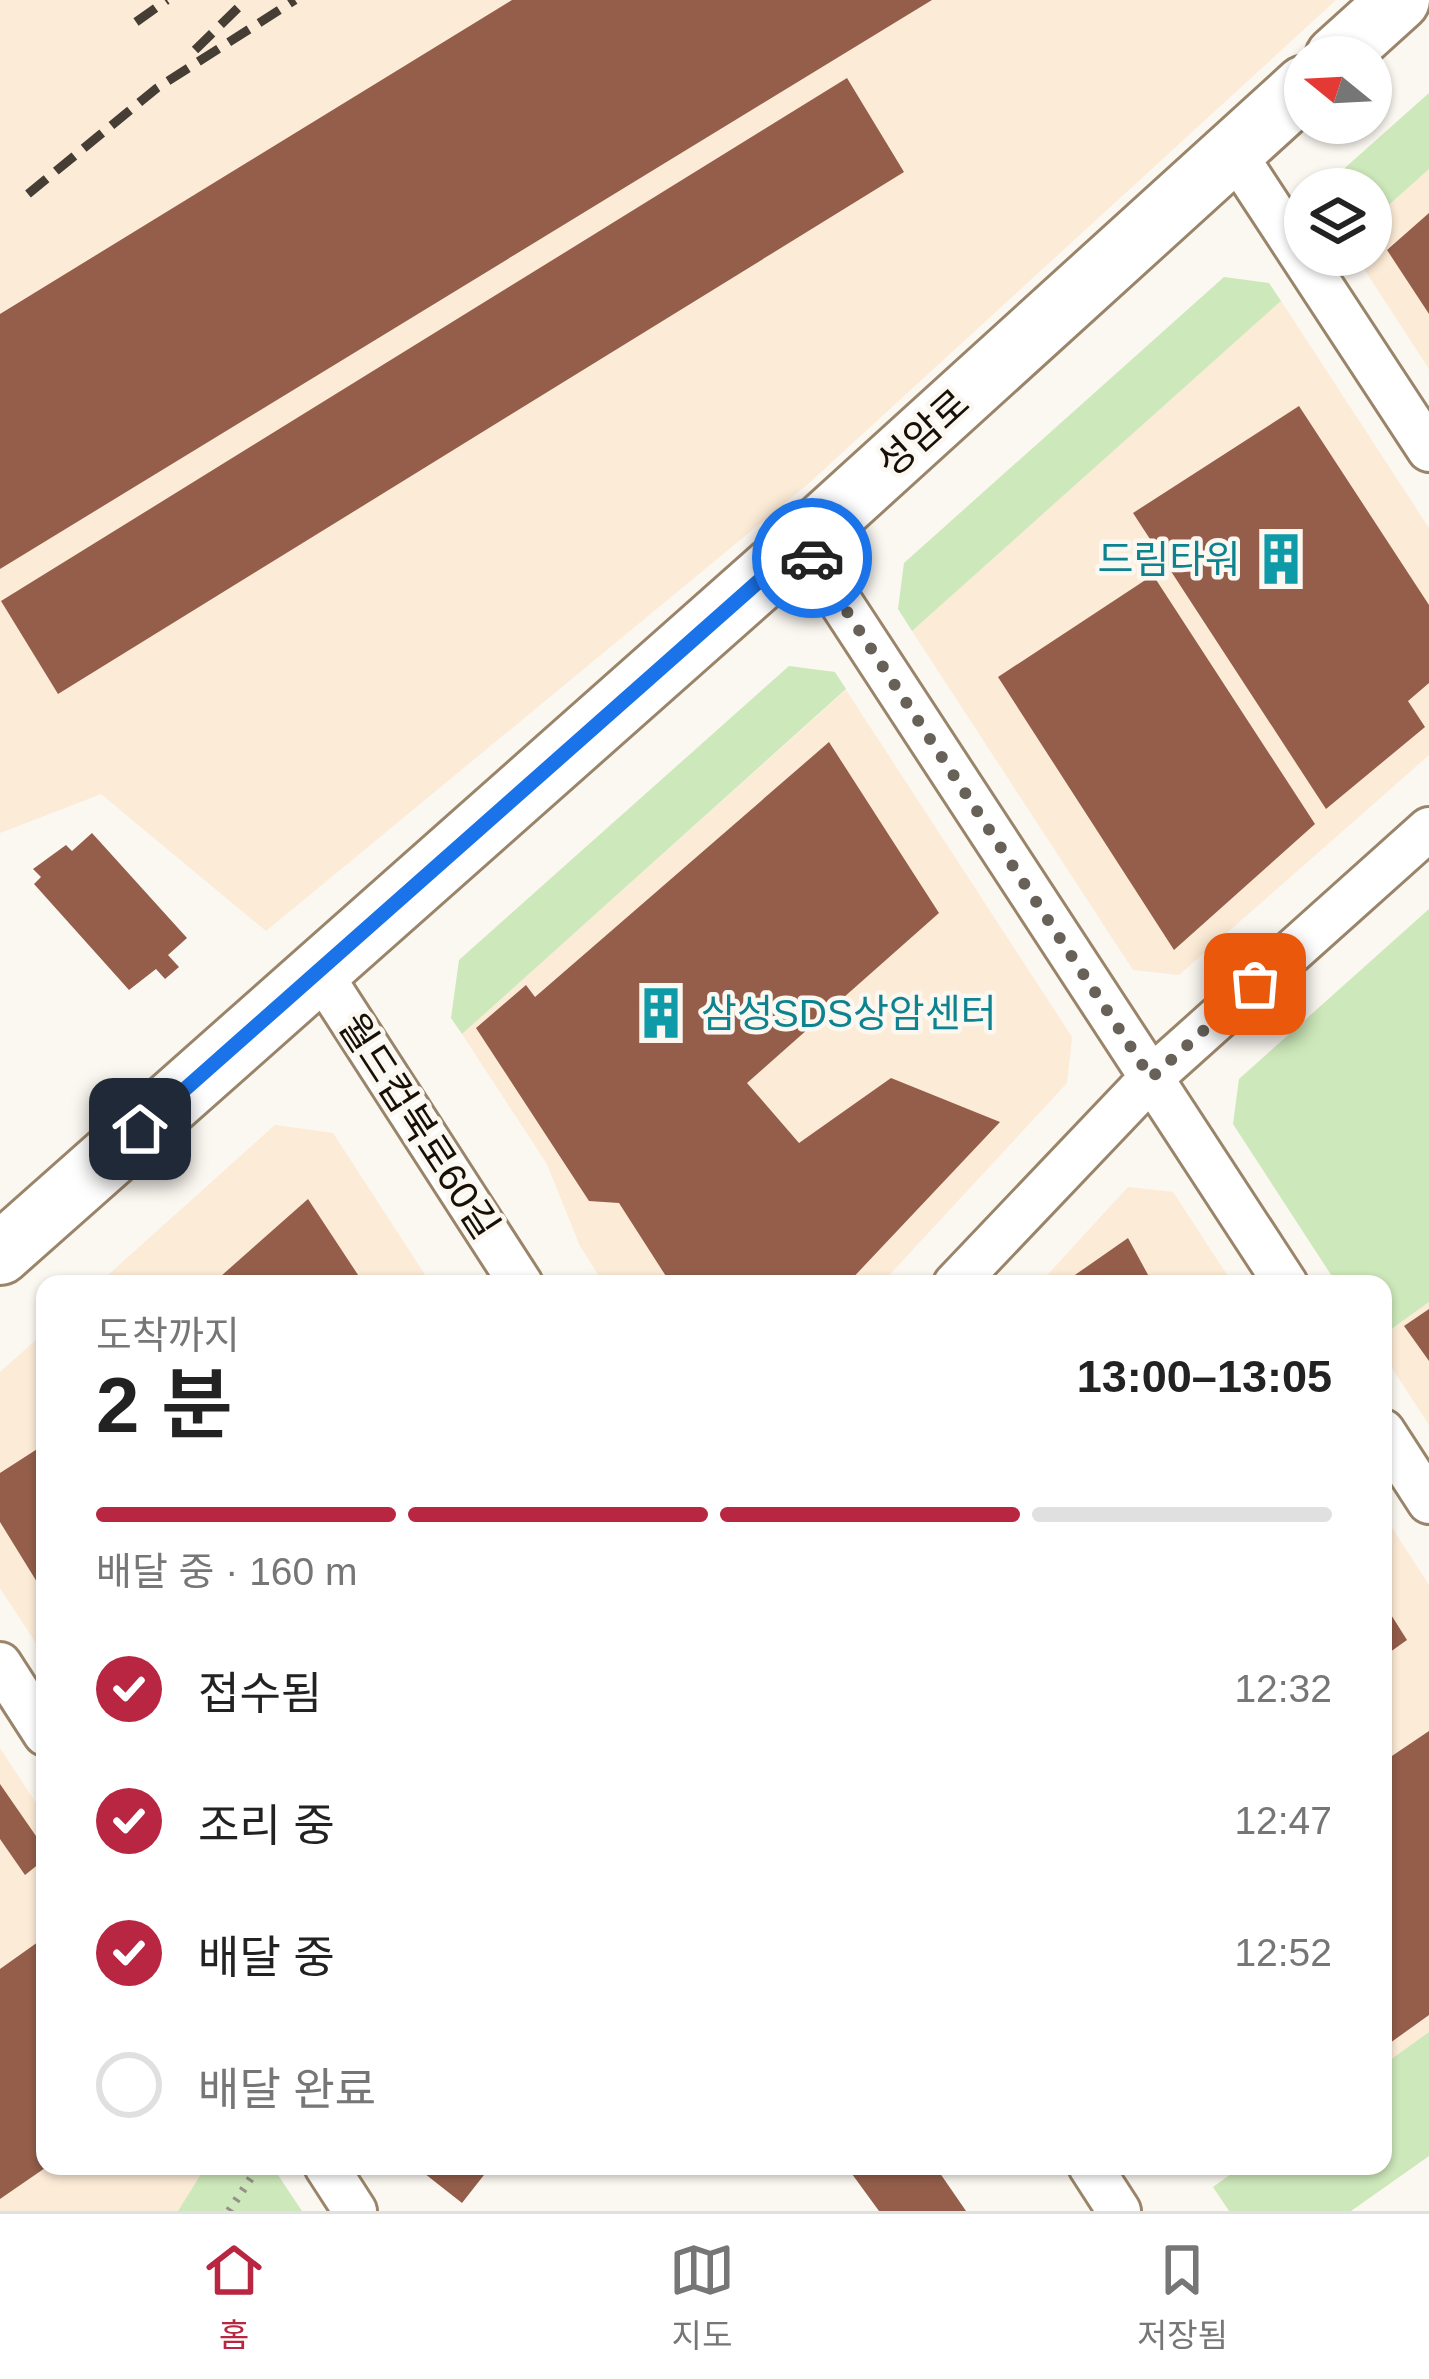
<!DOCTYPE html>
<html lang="ko">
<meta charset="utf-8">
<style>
body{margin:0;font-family:Helvetica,"Noto Sans KR",sans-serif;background:#f2f2f2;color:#222;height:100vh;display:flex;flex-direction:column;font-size:45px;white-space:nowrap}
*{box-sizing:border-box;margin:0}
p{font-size:39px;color:#767676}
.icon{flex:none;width:66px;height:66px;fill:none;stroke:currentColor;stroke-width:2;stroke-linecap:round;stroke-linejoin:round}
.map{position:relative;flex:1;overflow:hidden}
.details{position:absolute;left:36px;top:1275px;width:1356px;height:900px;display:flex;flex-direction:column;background:#fff;border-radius:24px;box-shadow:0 3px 9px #0004}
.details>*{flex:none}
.needle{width:78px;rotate:288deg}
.controls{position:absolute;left:1284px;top:36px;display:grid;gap:24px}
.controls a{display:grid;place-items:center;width:108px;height:108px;border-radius:50%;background:#fff;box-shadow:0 3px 9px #0004;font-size:60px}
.pin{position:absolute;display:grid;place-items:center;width:102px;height:102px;color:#fff;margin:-51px;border-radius:24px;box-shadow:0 6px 18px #0006}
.courier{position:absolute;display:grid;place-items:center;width:120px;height:120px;margin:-60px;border:9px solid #1a73e8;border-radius:50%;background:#fff;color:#222;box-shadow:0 3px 15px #0007}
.headline em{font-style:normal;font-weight:600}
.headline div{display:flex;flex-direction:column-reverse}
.headline{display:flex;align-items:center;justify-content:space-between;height:204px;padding:0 60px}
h1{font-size:78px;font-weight:600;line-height:90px}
.bar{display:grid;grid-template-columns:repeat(4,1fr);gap:18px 12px;align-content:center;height:144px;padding:0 60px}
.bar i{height:15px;border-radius:9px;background:#e0e0e0}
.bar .active{background:#b82641}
.bar p{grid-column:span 4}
ol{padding:0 60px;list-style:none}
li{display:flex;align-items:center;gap:36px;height:132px}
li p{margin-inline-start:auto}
li .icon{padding:12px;border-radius:50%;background:#b82641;color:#fff;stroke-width:4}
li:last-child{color:#767676}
li i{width:66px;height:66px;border:6px solid #e0e0e0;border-radius:50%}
.tabs{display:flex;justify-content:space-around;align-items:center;height:168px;border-top:3px solid #e0e0e0;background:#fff;font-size:33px;color:#767676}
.tabs a{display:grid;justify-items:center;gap:6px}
.tabs .active{color:#b82641}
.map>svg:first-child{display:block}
.built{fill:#fcebd6}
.green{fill:#cde8ba}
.building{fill:#945e4b}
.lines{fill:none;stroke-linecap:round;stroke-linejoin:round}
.street-casing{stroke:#9a856a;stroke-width:48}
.secondary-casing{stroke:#9a856a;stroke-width:66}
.path{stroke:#969088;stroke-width:8;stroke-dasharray:3 9;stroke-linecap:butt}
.street{stroke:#fff;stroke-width:42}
.secondary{stroke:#fff;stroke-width:60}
.rail{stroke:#463e35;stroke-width:9;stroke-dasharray:24 12;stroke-linecap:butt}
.done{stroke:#676158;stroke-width:12;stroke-dasharray:0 21.6}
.route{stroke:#1a73e8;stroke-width:15}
.labels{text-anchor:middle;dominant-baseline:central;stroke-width:9;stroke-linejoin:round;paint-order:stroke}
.street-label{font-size:39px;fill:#181006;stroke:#fbf7f1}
.culture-label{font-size:39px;fill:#0d838f;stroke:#fbf7f1;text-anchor:end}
</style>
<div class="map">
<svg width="1429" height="2211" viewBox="0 0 1429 2211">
<rect width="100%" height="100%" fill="#fbf7f1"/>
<!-- built -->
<path class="built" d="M0 0H1336L808 484 266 931 101 794 0 833Z
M1429 169V369L1355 255H1371V221Z
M1281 301 1429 528V755L1179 975 1133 970 912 631Z
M846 690 1072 1037 1067 1083 881 1284H604L580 1246 547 1164 462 1034Z
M275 1125 333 1133 431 1284H98Z
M1128 1187 1173 1192 1233 1284H1039Z
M1429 1302V1425L1383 1354V1335Z
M45 1332V1657L0 1588V1372Z
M1383 1514 1429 1585V2032L1383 2065Z
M0 1748 45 1817V2166H206L178 2211H0Z"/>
<!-- green -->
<path class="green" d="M1429 93V169L1371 221V189H1336L1338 174Z
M1224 277 1269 283 1281 301 912 631 898 609 904 563Z
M789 666 835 672 846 689 462 1034 451 1018 459 960Z
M1429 909V1302L1383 1335V1284H1337L1233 1124 1239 1079Z
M1429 2032V2156L1351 2211H1229L1213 2187 1242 2166H1383V2065Z
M206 2166H272L302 2211H178Z"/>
<!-- building -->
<path class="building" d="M512 0H932L0 569V314Z
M847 78 904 172 58 694 1 601Z
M1429 213V314L1387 250Z
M1299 406 1429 605V683L1408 701 1425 727 1326 809 1133 513Z
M1153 575 1315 824 1174 950 998 677Z
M829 742 939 913 747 1083 799 1143 891 1078 1000 1122 847 1284H671L619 1203 589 1201 476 1028 526 985 535 997Z
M92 833 187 938 168 955 179 967 165 979 156 969 129 990 34 884 41 877 33 869 66 845 72 851Z
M308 1199 364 1284H212Z
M1128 1238 1153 1284H1062Z
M1429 1309V1361L1404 1326Z
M45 1444V1595L0 1522V1473Z
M1383 1602 1407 1640 1383 1657Z
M1429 1731V2015L1383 2048V1762Z
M0 1784 45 1849V1859L25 1875 0 1839Z
M45 1937V2168L0 2199V1969Z
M415 2166H491L462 2203Z
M865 2166H935L966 2211H879L852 2174Z"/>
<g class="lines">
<!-- street casing -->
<g class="street-casing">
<path id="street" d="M1233 151 1429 450
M802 543 1286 1284
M317 968 521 1284
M955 1284 1151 1078 1429 829
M1383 1431 1429 1502
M0 1664 45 1734
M326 2166 355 2211
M1090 2166 1119 2211"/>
</g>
<!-- secondary casing -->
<g class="secondary-casing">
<path id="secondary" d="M1336 57 1399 0
M0 1254 802 543 1305 86"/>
</g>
<!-- path -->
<path class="path" d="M229 2211 259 2166"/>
<!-- street -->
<use href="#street" class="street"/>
<!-- secondary -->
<use href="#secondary" class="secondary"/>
<!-- rail -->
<path class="rail" d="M136 22 167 0
M195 50 246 0
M28 194 157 88 295 0"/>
</g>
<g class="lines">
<!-- done -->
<path class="done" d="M812 558 1151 1078 1255 984"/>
<!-- route -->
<path class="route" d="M140 1129 802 543 812 558"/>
</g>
<!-- icons -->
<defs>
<g id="building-bare" transform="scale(4.14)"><path d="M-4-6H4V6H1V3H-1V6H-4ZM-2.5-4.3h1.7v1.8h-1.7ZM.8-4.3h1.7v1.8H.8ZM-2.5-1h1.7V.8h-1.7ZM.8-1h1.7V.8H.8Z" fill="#0f9aa8" stroke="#fbf7f1" stroke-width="2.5" paint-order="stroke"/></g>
</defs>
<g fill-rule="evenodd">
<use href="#building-bare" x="1281" y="559"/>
<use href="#building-bare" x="661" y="1013"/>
</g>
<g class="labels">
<!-- street labels -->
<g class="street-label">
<text transform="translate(923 433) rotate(-42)">성암로</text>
<text transform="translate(419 1126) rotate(57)">월드컵북로60길</text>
</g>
<!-- culture labels -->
<g class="culture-label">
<text x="1241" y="559">드림타워</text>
<text x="701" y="1013" text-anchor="start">삼성SDS상암센터</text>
</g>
</g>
</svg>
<div class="controls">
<a><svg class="needle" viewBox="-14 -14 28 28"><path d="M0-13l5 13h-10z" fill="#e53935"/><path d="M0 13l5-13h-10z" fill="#767676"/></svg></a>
<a><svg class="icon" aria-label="layers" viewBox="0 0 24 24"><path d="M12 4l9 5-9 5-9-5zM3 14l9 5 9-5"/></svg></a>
</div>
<div class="pin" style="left:1255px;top:984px;background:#ea580c"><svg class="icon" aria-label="bag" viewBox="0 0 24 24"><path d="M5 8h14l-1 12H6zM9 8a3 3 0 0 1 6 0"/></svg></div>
<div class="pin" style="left:140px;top:1129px;background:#1f2937"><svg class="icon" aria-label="home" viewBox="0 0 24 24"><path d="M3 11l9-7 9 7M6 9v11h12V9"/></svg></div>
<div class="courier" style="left:812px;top:558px"><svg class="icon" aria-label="car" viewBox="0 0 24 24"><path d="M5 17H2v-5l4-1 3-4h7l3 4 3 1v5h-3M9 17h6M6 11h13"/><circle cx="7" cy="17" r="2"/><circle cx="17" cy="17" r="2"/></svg></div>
<section class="details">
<div class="headline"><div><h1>2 분</h1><p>도착까지</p></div><em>13:00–13:05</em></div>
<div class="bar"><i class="active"></i><i class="active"></i><i class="active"></i><i></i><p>배달 중 · 160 m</p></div>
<ol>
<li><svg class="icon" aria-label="check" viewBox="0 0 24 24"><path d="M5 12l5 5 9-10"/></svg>접수됨<p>12:32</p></li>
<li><svg class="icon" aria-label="check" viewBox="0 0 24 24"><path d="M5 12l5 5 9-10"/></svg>조리 중<p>12:47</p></li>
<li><svg class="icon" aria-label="check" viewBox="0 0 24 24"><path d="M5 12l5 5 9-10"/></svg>배달 중<p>12:52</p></li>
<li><i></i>배달 완료</li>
</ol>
</section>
</div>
<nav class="tabs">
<a class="active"><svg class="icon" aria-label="home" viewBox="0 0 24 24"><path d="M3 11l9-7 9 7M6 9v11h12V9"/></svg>홈</a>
<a><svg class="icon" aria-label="map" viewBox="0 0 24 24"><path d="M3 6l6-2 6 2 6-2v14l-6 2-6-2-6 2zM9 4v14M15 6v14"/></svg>지도</a>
<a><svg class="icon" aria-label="saved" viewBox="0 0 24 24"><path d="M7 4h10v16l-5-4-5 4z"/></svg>저장됨</a>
</nav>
